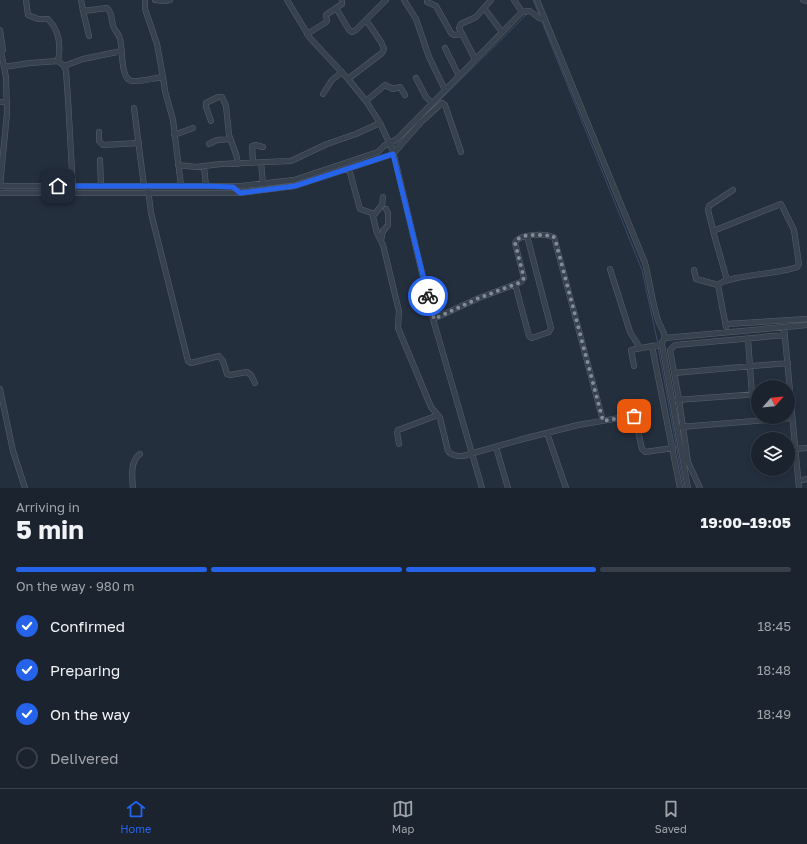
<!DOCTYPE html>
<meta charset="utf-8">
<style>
body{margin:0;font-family:"Golos Text",sans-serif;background:#242b36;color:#f1f3f6;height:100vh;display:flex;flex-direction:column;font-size:15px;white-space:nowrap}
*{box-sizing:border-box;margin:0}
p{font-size:13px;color:#a0a4aa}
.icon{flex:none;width:22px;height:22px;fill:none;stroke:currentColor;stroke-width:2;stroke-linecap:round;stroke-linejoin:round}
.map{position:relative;height:488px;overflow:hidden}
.panel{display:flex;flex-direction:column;background:#1b232e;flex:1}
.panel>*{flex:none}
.needle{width:26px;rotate:63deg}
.fabs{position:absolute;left:751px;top:380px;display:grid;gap:8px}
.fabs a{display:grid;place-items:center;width:44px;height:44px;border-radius:50%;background:#1b232e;box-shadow:0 2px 6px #0003,0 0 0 1px #39404a;font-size:20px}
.pin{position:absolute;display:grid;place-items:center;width:34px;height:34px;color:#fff;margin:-17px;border-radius:8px;box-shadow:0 2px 6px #0006}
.courier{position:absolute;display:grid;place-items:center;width:40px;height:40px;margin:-20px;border:3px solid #2563eb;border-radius:50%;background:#fff;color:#222;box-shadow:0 1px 5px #0007}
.head em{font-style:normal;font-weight:700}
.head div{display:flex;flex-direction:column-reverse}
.head{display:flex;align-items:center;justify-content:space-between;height:68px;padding:0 16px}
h1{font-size:26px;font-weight:700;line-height:30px}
.bar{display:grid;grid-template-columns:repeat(4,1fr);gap:6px 4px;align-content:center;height:48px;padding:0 16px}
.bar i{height:5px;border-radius:3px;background:#39404a}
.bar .selected{background:#2563eb}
.bar p{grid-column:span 4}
ol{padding:0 16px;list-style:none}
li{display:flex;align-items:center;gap:12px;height:44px}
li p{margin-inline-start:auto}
li .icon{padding:4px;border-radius:50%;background:#2563eb;color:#fff;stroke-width:4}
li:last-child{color:#a0a4aa}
li i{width:22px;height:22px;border:2px solid #39404a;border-radius:50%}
.dock{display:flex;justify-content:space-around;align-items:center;height:56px;border-top:1px solid #39404a;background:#1b232e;font-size:11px;color:#a0a4aa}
.dock a{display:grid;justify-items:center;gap:2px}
.dock .selected{color:#2563eb}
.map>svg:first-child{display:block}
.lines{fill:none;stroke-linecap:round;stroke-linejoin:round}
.stream{stroke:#394c67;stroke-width:1}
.minor-casing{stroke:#565f6c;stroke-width:6}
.minor{stroke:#38414e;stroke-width:5}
.done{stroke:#828b98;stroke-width:4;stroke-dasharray:0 7.2}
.route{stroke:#2563eb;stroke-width:5}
</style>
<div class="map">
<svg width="807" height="488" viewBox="0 0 807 488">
<rect width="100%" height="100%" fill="#242f3e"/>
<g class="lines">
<!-- stream -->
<path class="stream" d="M533 0 539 14
M542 22 642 270 658 344
M426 114 527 14
M393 147 415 125
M266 187 296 183
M4 190H72
M75 190H146
M149 190H241L263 187
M658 347 684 488"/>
<!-- minor casing -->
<g class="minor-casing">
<path id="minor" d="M26 0 28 15 38 19H48C59 30 61 46 58 61L64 66 66 71 68 99 73 189
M81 0 83 11 107 8C113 13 111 22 114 28 116 32 119 34 120 39 123 48 120 80 132 81 142 82 153 78 163 77L165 91 173 120 181 186
M145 0V9L157 44 163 77
M155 0 165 1 170 0
M287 0 310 38 348 79 366 101 380 123 393 151 433 319 482 488
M404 0 416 19 429 57 445 90
M514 0 522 12
M537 0 645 263C650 282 652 302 658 320 660 327 664 330 665 338L662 342V345L688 488
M803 0 807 1
M427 2 436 6 451 33 454 35 462 34
M336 8 342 4V0
M484 8 502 32
M83 11 89 36
M0 30 3 50
M307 34 325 23 327 21 326 15 336 8 349 30 352 32 356 30 386 0
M0 47 6 77 7 113 0 186
M445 48 459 76
M475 59 459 28 461 24 476 17 491 0
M64 66 83 59 122 51
M4 67 30 63 58 61
M416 78 426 97 432 103
M348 79 382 53 384 49 381 42 366 20
M323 94 332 80 342 72
M366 101 385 85 393 89 400 87 405 95
M0 102H7
M134 108 144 186
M211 121 206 107V103L218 97H222L226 106 229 135 236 154 238 164
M99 132V141L103 145 139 143
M174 135 193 128
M209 144 217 140 230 139
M100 160 101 186
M253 162 252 146 255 145 263 147
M261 162 263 184
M178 165 196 167 221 164 291 161 327 144 356 134 380 123
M204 167 206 186
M349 169 360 209 372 213 377 233 383 245 399 311 398 328 431 407 440 418 448 451C452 456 457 456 463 456L523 439 578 425 631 416 635 418 642 449 645 452 673 448
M0 186H242L294 180 378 152 384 146 397 139 522 12 530 11 539 18 545 19
M148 189 151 213 188 361 191 363 219 356 223 361 227 374 230 375 247 372 251 375 255 383
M0 193H240L295 186 393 154 421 122 442 103 445 105 461 152
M373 216 382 205 383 197
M713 230 708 210 709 206 733 190
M381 240 383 231 388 225V213L386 209
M610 269 630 332 640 348
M694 270 696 279 718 285C728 275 781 274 797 267L799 264 794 230 781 204 713 231 727 280
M515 284 529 336 532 338 549 332 551 328 527 236
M718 285 726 327
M433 319 479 298 521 282 524 278 515 243C519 233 545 234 554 237L603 421
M726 324 807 319
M784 327 799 488
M665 338 807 325
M748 339 752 395
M662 345 652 346 680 488
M634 366 631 350 652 346
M674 373 788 363
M0 389 13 451 25 488
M677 400 758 394
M680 427 792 418
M547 433 566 488
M399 444 397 433 398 430 438 415
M496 447 508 488
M795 449 807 448
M803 480 807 479
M133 488C132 477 130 461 140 454
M700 488 688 462 679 400 670 350 675 345 785 335"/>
</g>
<!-- minor -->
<use href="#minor" class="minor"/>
</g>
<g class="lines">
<!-- done -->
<path class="done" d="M428 296 434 319 479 298 521 282 524 278 515 243C519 232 543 235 553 236L555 239 603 421 631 416H634"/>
<!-- route -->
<path class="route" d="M58 186H206L233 187 240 193 295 186 393 154 428 296"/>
</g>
</svg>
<div class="fabs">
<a><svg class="needle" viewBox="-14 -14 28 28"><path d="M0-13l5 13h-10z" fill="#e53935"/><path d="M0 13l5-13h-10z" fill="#a0a4aa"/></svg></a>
<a><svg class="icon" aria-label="layers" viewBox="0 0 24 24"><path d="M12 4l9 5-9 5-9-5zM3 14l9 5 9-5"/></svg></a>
</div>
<div class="pin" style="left:634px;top:416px;background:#ea580c"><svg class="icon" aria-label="bag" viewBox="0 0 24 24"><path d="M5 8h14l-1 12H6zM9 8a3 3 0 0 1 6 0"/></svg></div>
<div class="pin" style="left:58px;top:186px;background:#1f2937"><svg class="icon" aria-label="home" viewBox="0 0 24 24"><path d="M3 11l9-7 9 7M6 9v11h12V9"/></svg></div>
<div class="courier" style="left:428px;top:296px"><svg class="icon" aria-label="bike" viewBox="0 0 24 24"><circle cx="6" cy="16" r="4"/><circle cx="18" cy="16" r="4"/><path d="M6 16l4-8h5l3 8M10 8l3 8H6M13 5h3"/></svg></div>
</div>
<section class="panel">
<div class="head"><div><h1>5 min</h1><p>Arriving in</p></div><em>19:00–19:05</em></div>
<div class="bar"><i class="selected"></i><i class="selected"></i><i class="selected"></i><i></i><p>On the way · 980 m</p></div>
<ol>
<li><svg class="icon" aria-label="check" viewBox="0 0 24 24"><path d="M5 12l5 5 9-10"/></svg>Confirmed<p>18:45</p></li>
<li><svg class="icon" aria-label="check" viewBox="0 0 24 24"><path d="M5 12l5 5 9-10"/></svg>Preparing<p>18:48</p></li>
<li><svg class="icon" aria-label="check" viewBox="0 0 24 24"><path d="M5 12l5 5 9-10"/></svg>On the way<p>18:49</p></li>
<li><i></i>Delivered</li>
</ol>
</section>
<nav class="dock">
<a class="selected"><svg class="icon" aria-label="home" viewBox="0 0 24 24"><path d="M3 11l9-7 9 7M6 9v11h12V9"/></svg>Home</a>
<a><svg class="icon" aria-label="map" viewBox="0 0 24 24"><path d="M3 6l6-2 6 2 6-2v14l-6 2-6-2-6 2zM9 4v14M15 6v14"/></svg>Map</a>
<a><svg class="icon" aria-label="saved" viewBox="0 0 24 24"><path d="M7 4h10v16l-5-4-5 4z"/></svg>Saved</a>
</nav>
